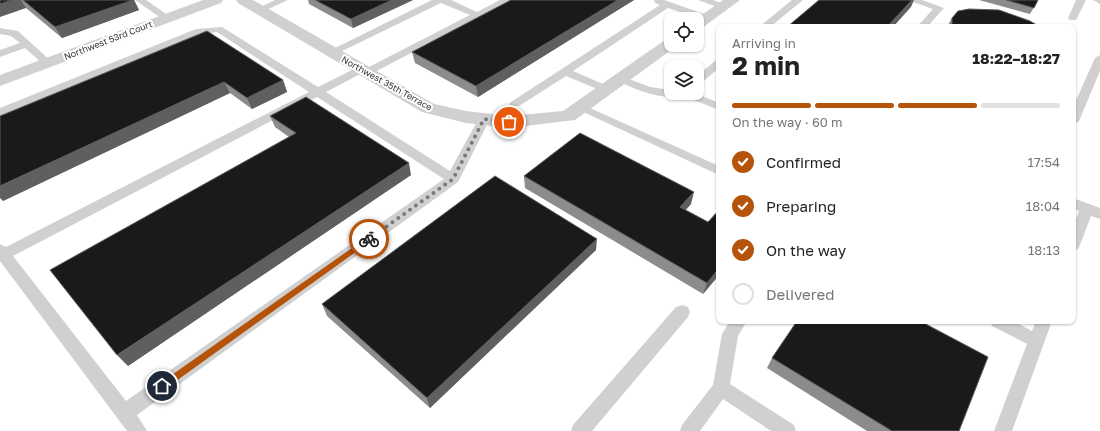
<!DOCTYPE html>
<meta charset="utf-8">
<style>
body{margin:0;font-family:"Golos Text",sans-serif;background:#f6f6f6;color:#222;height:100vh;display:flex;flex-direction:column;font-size:15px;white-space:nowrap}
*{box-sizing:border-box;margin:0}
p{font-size:13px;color:#767676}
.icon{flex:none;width:22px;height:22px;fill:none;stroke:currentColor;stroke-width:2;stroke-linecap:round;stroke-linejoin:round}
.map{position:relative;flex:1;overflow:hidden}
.panel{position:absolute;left:716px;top:24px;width:360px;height:300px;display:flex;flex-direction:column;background:#fff;border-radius:8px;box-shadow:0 1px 3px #0004}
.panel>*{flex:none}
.controls{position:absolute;left:664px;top:12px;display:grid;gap:8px}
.controls a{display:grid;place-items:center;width:40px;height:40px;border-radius:8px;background:#fff;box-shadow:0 1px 3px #0004;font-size:20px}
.pin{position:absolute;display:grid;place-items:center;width:34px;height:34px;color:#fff;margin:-17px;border:2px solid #fff;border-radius:50%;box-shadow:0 1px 4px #0007}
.courier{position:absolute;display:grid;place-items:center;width:40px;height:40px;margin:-20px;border:3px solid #b45309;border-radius:50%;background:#fff;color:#222;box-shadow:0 1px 5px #0007}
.overview em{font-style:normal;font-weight:700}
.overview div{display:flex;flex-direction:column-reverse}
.overview{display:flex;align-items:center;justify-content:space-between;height:68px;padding:0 16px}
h1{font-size:26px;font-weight:700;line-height:30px}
.bar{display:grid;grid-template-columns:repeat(4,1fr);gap:6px 4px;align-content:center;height:48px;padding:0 16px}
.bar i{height:5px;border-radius:3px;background:#e0e0e0}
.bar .on{background:#b45309}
.bar p{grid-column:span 4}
ol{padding:0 16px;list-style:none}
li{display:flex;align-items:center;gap:12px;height:44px}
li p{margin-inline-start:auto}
li .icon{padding:4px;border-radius:50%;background:#b45309;color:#fff;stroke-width:4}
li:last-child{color:#767676}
li i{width:22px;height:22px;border:2px solid #e0e0e0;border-radius:50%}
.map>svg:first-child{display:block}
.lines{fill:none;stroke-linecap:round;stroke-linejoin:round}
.service{fill:#d0d0d0;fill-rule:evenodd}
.minor{fill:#d0d0d0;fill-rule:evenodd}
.wall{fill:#8c8c8c}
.shaded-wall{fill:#5f5f5f}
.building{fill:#1a1a1a;stroke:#5f5f5f}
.route{fill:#b45309}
.done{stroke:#7a7a7a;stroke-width:4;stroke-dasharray:0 7.2}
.labels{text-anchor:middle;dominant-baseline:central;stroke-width:4;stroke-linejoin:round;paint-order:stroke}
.far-street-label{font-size:9px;fill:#333;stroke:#fff}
</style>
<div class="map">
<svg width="1100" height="431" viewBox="0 0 1100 431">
<rect width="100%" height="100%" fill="#fff"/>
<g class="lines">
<!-- service -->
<path class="service" d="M135 0H146L172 18 167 21 164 20Z
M275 0H288L262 12H256L254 10Z
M432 0H451L477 12 500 0H512L371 74 367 75 362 73 326 92 450 171 480 116H488L490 119 458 182 137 415 147 431H127L0 261V244L6 247 309 92 217 32 202 34 0 116V108L196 29 222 27 318 87 358 67 362 66 367 68 470 15 441 3 336 54 332 55 327 52ZM317 97 444 179 126 401 13 256Z
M654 0H664L710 16 712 18 707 21 668 8 573 71 610 87 612 89 610 91H602L566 76 519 106H511L509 104 511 102 660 5 655 3Z
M698 0H713L728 6 723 9Z
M792 0H803L770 27H759Z
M907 0H922L944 8 927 27H917L933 9Z
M1076 0H1086L1076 20H1070L1068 18Z
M1093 0H1100V4Z
M0 28 18 31 53 63 52 65H44L25 48 0 57V50L20 43 11 36 0 34Z
M1100 55V71L1079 121 1073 125V107L1095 58Z
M719 60V68L701 83 697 84V76L715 61Z
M621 76 650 87 671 90V93H677C668 104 628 86 617 81L616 79 617 77Z
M679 93H695L719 103V110L681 95Z
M581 104 719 166V175L577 109 575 107Z
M1073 198 1100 208V219L1091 216 1080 245 1078 249 1073 251V227L1079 211 1073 208Z
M682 305 688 307 690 312 688 317 592 431H571L573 425 676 307Z
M730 321H747L738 336 730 384 794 425 796 431H771L723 399 700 431H680L682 425 713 385 722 334Z
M990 321H1013L1032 331 1036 321H1052L1012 431H994L1027 344 992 326Z"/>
<!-- minor -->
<path class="minor" d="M203 0H223L221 3 0 86V75Z
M236 0H253L434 104 466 111 509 116 563 111 665 40 671 38V45H678L575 120 509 128 466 123 422 112 238 3Z
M723 0H740L702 28 697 30V19H696Z"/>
</g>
<!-- wall -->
<path class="wall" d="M0 0H134L139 10 62 38 26 8Z
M308 0H413L353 28 309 4Z
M511 0H634L478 97 415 63 412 52Z
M979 0H1038L1030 14Z
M952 18 1040 27H947Z
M207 31 283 80 287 92 252 109 230 93 3 201Z
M270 116 411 175 128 366 289 137 275 127Z
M524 176 691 204 686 210 719 275 703 294 525 188Z
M596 250 430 408 327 316 322 304Z
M772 358 959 431H867L767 368Z"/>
<!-- shaded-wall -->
<path class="shaded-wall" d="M12 0H21L26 8 0 17V4Z
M133 0H134L139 10 62 38 55 27Z
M392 0H413L353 28 351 19Z
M618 0H634L478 97 476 86Z
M912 0H914L911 7 893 27H887Z
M283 80 287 92 252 109 247 98Z
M224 82 230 93 3 201 0 198V186Z
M409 163 411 175 128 366 117 355Z
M694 192 691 204 677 218 680 207Z
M597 239 596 250 430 408 427 398Z
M719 268V275L703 294 707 283Z"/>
<!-- building -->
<path class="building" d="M0 0H12L0 4Z
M23 0H133L55 27Z
M315 0H392L351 19Z
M511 0H618L476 86 412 52Z
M819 0H912L887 27H787Z
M1006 0H1038L1034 8Z
M969 9 999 10 1030 21 1040 27H954L952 25V18L958 11Z
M207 31 283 80 247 98 224 82 0 186V116Z
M306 97 409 163 117 355 50 270 296 133 270 116Z
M580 133 694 192 680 207 708 222 719 210V268L707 283 524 176Z
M495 176 597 239 427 398 322 304Z
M797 321H920L988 357 959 431H892L772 358Z"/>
<!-- route -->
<path class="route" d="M369 236 372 239 371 241 165 389H159V384Z"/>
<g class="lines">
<!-- done -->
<path class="done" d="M369 239 453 179 484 119 509 122"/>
</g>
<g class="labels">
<!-- far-street labels -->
<g class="far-street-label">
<text transform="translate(108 40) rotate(-21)">Northwest 53rd Court</text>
<text transform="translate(387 83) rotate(29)">Northwest 35th Terrace</text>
</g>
</g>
</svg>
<div class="controls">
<a><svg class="icon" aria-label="locate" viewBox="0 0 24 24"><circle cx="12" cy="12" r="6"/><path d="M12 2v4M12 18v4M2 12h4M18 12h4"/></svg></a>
<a><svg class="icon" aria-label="layers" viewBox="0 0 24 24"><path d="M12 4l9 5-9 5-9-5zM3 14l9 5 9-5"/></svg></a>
</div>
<div class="pin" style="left:509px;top:122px;background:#ea580c"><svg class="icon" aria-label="bag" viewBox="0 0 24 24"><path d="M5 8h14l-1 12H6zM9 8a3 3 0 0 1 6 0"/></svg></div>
<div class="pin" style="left:162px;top:386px;background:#1f2937"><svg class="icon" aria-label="home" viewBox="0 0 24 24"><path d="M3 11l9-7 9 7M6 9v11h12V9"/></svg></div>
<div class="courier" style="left:369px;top:239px"><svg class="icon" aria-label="bike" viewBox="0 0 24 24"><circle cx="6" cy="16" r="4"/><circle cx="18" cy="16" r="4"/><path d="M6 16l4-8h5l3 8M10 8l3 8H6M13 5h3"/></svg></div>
<section class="panel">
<div class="overview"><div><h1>2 min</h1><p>Arriving in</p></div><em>18:22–18:27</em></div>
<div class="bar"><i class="on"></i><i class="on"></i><i class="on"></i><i></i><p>On the way · 60 m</p></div>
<ol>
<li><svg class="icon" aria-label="check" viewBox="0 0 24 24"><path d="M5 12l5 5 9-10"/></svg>Confirmed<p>17:54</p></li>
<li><svg class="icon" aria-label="check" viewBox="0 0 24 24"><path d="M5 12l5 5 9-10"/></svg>Preparing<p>18:04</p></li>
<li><svg class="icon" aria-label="check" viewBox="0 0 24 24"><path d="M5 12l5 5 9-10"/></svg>On the way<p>18:13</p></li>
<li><i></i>Delivered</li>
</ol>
</section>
</div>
